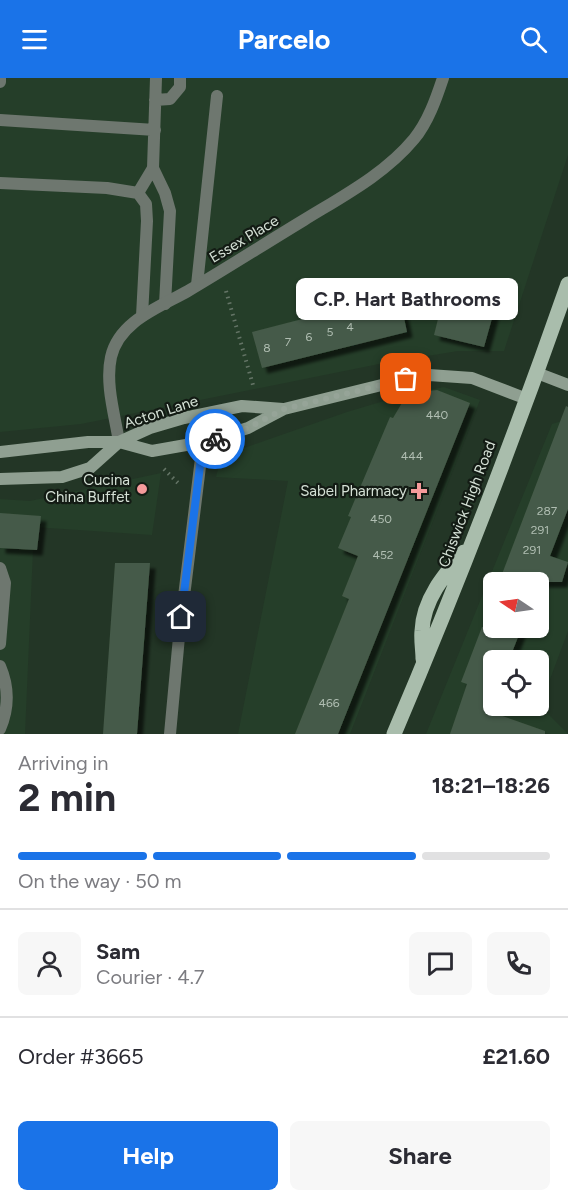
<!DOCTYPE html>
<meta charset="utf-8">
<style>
body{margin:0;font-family:Figtree,sans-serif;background:#f7f7f7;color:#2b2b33;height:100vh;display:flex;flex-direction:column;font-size:22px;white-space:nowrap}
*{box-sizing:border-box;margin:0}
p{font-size:20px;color:#7c7c81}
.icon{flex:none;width:33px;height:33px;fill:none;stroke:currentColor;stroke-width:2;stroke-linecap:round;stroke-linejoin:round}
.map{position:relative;height:656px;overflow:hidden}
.sheet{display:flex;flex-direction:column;background:#fff;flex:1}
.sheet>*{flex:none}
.needle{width:39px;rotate:283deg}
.tools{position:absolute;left:483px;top:494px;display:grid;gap:12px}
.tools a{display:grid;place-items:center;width:66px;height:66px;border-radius:9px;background:#fff;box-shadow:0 2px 4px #0004;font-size:30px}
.pin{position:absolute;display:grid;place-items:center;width:51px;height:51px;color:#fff;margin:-26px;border-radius:12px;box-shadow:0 3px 9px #0006}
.courier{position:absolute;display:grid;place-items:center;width:60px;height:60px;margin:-30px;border:4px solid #1a73e8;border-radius:50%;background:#fff;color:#222;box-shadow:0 2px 8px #0007}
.bubble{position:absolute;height:42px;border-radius:9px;background:#fff;box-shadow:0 2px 4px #0004;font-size:20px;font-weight:700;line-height:42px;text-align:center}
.overview em{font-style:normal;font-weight:700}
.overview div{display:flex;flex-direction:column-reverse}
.overview{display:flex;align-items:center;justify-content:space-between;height:102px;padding:0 18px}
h1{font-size:39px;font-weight:700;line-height:45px}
.bar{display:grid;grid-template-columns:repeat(4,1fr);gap:9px 6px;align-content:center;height:72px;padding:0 18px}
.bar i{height:8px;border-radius:4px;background:#e1e1e2}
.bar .current{background:#1a73e8}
.bar p{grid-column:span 4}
.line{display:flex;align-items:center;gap:15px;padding:0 18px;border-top:2px solid #e1e1e2}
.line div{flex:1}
.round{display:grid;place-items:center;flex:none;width:63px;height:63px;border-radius:9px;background:#f7f7f7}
.button{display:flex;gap:12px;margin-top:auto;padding:12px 18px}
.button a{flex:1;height:69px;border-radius:9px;background:#1a73e8;color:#fff;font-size:24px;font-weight:700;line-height:69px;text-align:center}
.button a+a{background:#f7f7f7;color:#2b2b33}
header{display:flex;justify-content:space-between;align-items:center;height:78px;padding:0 18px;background:#1a73e8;color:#fff;font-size:27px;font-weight:700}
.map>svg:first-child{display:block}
.built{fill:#253e29;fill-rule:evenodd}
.building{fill:#455a48;filter:url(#shadow)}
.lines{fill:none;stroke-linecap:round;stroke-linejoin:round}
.path{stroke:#647466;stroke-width:4;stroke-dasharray:1.5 4.5;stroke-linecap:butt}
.lane{stroke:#6e776f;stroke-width:12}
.street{stroke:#6e776f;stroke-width:12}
.secondary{stroke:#8f9f91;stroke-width:12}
.primary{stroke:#a9bdac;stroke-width:15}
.done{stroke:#96a498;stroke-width:6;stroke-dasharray:0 10.8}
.route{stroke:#1a73e8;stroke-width:8}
.poi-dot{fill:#f59b9b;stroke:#131b14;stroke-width:2}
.labels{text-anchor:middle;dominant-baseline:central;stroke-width:4.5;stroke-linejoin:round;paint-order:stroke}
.number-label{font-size:12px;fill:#b0beb2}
.street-label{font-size:15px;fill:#d4e0d5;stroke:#131b14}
.poi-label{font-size:15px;fill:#d4e0d5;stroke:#131b14;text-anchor:end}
</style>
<header><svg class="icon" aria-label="menu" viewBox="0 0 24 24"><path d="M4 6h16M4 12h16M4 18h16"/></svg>Parcelo<svg class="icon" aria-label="search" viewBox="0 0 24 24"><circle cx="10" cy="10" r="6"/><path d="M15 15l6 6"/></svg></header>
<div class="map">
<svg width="568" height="656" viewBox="0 0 568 656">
<defs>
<filter id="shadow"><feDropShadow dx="5.5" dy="5.5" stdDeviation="1.5" flood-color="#0009"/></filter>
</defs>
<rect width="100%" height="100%" fill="#233626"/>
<!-- built -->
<path class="built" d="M0 0H568V77L504 273H458L379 286 81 346 0 354Z
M444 309 480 322 350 656H238L288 403 216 399 221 378 347 334 404 317Z
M568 341V553L540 628 568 656H426L552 346ZM494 504H538V549H494ZM494 582H538V627H494Z
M161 395 152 457 34 449 25 656H0V421L30 423Z"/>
<!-- building -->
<path class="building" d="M462 206 498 219 484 269 434 257 443 221 456 224Z
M399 216 407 254 262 290 252 254Z
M418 307 420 314 437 312 470 325 338 656H295L349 521 342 518 358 478 338 470 351 439 348 438 390 339 393 340 412 308Z
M566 328 568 329V431L550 478 568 484 562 504H499Z
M0 435 41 438 37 472 0 470Z
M115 485H150L137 656H103Z
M482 549H522L509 582H494V635L545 653V656H450L467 606 461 604Z"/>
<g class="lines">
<!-- path -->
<path class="path" d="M226 213 253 307
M164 391 180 407"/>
<!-- lane -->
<path class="lane" d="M156 0 153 90 165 115 170 133 165 226
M0 4V0
M155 22 170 21 180 9V0
M0 42 155 52
M0 105 107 110 138 115 146 126 147 143 142 238
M138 115 153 90
M197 207 217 18
M0 490 5 505 0 566
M0 588C9 609 9 630 0 651"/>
<!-- street -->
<path class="street" d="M119 364C115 338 105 306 111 279 119 243 160 229 188 213 227 190 266 165 304 142 343 118 385 96 414 61 428 44 436 21 443 0
M170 656 179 559 203 364"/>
<!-- secondary -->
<path class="secondary" d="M537 295 568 307
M0 374 88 364H119L152 373 203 364 248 350 284 331 406 301 429 297 472 300 527 321
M0 401 62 399 90 390 119 364 150 350 184 340 242 328 283 331"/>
<!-- primary -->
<path class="primary" d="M423 581C423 572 421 562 422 553 423 521 445 496 464 474
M394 656C457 508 515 358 568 206"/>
</g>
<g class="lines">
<!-- done -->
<path class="done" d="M215 361 248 350 284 331 406 301"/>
<!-- route -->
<path class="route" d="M181 539 203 364 215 361"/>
</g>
<!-- markers -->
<g class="poi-dot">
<circle cx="142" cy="411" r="6"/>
<path d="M416 404h6v6h6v6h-6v6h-6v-6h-6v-6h6z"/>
</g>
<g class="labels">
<!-- number labels -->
<g class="number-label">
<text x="350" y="249">4</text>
<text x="330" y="254">5</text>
<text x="309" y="259">6</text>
<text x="288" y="264">7</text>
<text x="267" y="270">8</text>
<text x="437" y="337">440</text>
<text x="412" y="378">444</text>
<text x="547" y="433">287</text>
<text x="381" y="441">450</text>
<text x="540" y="452">291</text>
<text x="532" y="472">291</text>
<text x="383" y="477">452</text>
<text x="329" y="625">466</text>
</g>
<!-- street labels -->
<g class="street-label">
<text transform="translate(244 161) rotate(-31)">Essex Place</text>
<text transform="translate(161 334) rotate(-18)">Acton Lane</text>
<text transform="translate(467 426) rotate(-69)">Chiswick High Road</text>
</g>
<!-- poi labels -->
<g class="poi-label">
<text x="130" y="402">Cucina<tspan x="130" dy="17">China Buffet</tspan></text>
<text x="407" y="413">Sabel Pharmacy</text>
</g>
</g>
</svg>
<div class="tools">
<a><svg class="needle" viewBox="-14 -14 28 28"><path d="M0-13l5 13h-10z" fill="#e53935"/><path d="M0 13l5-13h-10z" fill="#7c7c81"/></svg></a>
<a><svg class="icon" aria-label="locate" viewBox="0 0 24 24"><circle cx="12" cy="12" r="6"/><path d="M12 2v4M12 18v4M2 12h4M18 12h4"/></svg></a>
</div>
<div class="pin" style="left:406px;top:301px;background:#ea580c"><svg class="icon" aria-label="bag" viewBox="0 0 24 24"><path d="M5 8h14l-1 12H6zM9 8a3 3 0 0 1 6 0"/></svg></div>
<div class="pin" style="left:181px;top:539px;background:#1f2937"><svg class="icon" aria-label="home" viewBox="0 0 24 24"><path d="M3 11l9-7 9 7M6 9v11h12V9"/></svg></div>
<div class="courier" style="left:215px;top:361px"><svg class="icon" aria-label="bike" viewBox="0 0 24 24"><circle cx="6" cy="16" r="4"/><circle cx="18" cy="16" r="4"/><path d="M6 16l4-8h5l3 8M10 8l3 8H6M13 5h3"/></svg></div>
<div class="bubble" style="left:296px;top:200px;width:222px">C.P. Hart Bathrooms</div>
</div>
<section class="sheet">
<div class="overview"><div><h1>2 min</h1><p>Arriving in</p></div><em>18:21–18:26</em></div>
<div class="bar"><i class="current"></i><i class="current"></i><i class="current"></i><i></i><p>On the way · 50 m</p></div>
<div class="line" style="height:108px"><a class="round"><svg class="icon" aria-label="person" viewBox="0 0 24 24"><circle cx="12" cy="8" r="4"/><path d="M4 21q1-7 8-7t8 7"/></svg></a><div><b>Sam</b><p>Courier · 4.7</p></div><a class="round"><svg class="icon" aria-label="chat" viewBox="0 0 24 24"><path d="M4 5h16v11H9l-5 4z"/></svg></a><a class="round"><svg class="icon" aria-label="phone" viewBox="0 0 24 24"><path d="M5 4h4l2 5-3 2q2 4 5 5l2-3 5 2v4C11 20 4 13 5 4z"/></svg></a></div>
<div class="line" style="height:78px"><div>Order #3665</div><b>£21.60</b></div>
<div class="button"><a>Help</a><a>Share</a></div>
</section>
